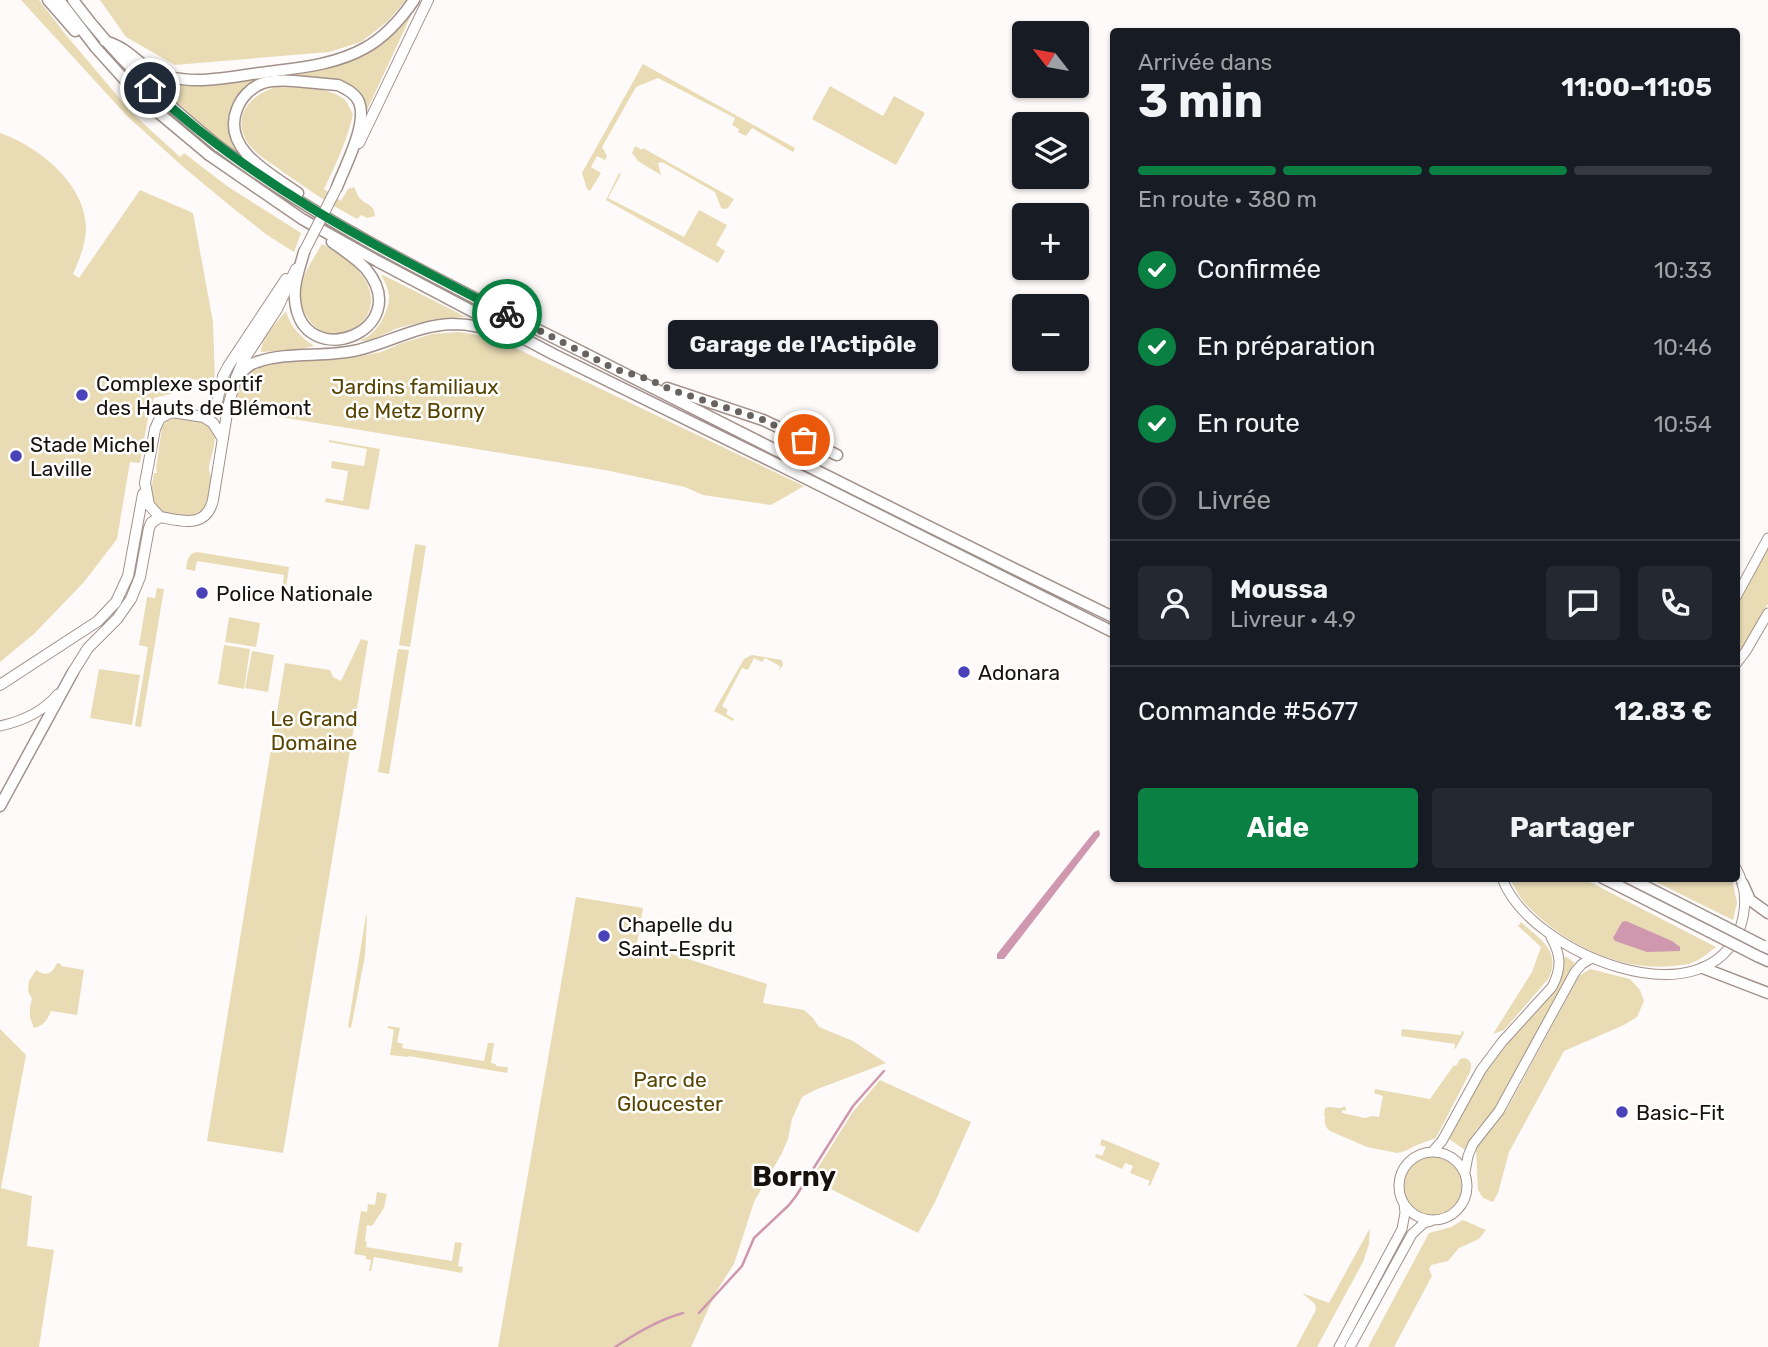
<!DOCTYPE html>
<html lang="fr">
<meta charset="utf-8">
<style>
body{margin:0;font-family:Rubik,sans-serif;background:#242831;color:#f1f3f6;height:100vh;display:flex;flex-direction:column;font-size:26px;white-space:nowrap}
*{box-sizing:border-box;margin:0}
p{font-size:23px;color:#9ea1a6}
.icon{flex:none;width:38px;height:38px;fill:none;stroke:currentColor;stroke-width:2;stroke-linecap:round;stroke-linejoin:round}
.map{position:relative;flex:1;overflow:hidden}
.drawer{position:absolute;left:1110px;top:28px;width:630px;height:854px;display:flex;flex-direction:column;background:#171b24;border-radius:7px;box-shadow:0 2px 5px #0004}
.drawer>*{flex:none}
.needle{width:46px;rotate:301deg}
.controls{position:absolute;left:1012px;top:21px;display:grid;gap:14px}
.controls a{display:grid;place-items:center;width:77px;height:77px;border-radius:7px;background:#171b24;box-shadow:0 2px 5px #0004;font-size:35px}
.pin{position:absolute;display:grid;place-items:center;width:60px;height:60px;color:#fff;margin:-30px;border:4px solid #fff;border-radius:50%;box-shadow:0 2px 7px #0007}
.courier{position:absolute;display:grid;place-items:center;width:70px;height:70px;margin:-35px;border:5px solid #0b8043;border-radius:50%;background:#fff;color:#222;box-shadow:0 2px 9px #0007}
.bubble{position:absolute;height:49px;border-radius:7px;background:#171b24;box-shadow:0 2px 5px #0004;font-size:23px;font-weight:700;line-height:49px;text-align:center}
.summary em{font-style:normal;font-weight:700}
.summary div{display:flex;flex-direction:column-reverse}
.summary{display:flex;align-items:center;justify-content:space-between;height:119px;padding:0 28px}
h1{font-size:46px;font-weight:700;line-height:52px}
.bar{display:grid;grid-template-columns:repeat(4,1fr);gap:10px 7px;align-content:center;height:84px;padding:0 28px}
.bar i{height:9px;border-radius:5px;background:#363941}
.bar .selected{background:#0b8043}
.bar p{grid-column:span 4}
.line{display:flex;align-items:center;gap:18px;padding:0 28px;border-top:2px solid #363941}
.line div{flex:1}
.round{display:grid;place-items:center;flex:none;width:74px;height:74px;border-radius:7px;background:#242831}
ol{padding:0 28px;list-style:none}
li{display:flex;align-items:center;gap:21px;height:77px}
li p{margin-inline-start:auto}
li .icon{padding:7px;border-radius:50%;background:#0b8043;color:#fff;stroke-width:4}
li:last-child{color:#9ea1a6}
li i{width:38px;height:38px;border:4px solid #363941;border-radius:50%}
.cta{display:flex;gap:14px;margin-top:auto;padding:14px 28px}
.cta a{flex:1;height:80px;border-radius:7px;background:#0b8043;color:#fff;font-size:28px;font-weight:700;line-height:80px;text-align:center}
.cta a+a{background:#242831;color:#f1f3f6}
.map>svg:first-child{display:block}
.green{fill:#e9dcb5}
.water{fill:#cf98af}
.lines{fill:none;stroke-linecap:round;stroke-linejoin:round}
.stream{stroke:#cf98af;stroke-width:2.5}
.secondary-casing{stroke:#a2918b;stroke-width:11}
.primary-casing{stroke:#a2918b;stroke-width:12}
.trunk-casing{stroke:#a2918b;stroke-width:13}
.motorway-casing{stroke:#a2918b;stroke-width:13}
.secondary{stroke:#fff;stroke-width:9}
.primary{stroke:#fff;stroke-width:10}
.trunk{stroke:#fff;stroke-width:10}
.motorway{stroke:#fff;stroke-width:10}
.primary-bridge-casing{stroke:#a2918b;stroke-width:12;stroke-linecap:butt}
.trunk-bridge-casing{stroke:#a2918b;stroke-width:13;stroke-linecap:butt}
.primary-bridge{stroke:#fff;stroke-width:10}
.trunk-bridge{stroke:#fff;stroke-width:10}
.done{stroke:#686361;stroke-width:7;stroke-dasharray:0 12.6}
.route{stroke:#0b8043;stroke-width:9}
.poi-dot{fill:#4942b8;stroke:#fff;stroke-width:2.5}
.labels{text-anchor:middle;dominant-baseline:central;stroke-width:5;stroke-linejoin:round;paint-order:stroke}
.poi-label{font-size:21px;fill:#18120f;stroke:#fff;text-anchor:start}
.park-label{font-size:21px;fill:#574400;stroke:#fff}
.district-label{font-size:28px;font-weight:bold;fill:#18120f;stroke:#fff}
</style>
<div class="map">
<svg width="1768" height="1347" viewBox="0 0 1768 1347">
<rect width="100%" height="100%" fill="#fefaf9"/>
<!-- green -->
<path class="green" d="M21 0H39L66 35 131 112 180 157 184 153 227 186 301 233 294 252 267 235 229 205 181 165 127 116Z
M100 0H406L388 21 361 42 329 52 175 65 126 37Z
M414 9 367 110C358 92 357 85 335 80H258L246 87 232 103 228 127 233 142 246 160 203 126 140 68 168 80 346 60Z
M643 64 795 148 793 152 752 128 746 136 738 132 739 129 732 125 735 118 658 78 636 87 602 147 607 156 605 160 597 156 591 167 601 173 590 191 587 189 582 173Z
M830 86 883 116 894 96 925 113 896 165 812 119Z
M276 87C296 88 328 86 344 99 348 103 350 109 353 114 347 141 336 164 324 189L341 201 348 189 354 187C356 191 357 194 359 197 365 205 375 204 375 216L367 218 361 215 357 219C331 205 307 189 283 172 275 165 264 160 256 152 228 126 243 97 276 87Z
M0 133C38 146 86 184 86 228 86 244 79 260 73 274L79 278 140 190 193 213 213 322 215 382 176 377 174 393 154 398 148 418 140 463 130 462 117 539 84 582 34 634 0 662Z
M635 146 642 150 643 148 734 199 728 208 725 209 721 208 715 192 662 162 658 163 661 175 638 161 632 153Z
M619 173 621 174 608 198 684 237 699 210 727 225 716 245 725 251 718 263 606 200Z
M322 244C427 299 335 365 308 318 300 306 299 296 302 282 306 269 315 256 322 244Z
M381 274 466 317 435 319 398 328 367 342 360 340C364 338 368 337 371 334 380 327 389 309 389 297 389 289 384 281 381 274Z
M286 311C291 328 300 336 314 346L296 350 261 352C262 335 276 324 286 311Z
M459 332 479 335 505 343 804 486 771 505 703 495 685 487 605 470 249 412 234 413 237 404 233 403 238 385 243 377 259 364 350 358 381 352 402 343 432 334Z
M177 417C188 419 204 417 212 428 220 438 209 458 209 470 210 473 211 477 211 480 212 489 209 504 202 511 191 521 161 518 154 505 148 496 153 483 154 473H157L156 468 162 428 166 421Z
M329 440 380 449 369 510 325 502 326 498 343 501 348 471 331 468 332 461 364 466 367 449 329 442Z
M415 544 426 546 410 647 399 645Z
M1768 548V604L1737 657 1736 607Z
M197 552 289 567 285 594 278 593 279 590H282L284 575 197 561 195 571 186 569C187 561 188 553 197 552Z
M157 588 164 589 141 727 135 726 148 647 139 645 147 597 155 598Z
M229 617 260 623 256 647 225 642Z
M361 639 368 641C340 812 312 982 283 1153L207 1141 285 663 330 670 333 677 341 681Z
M224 645 250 649 244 689 218 684Z
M398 649 409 650 389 774 378 772Z
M252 651 274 655 268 692 245 688Z
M752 655 782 660 783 665 779 671 780 666 765 658 762 662 754 658 748 670 742 668 722 706 728 710 726 714 734 719 733 721 714 711 744 659Z
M99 669 140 675 132 725 90 718Z
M1510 879H1584L1716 947C1709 952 1702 959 1694 962 1688 965 1680 965 1673 966 1618 972 1560 942 1524 902 1518 895 1514 886 1510 879Z
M1650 879H1732L1737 903 1733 920Z
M576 897 643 908 637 943 767 984 763 1003 804 1010 813 1018 819 1027 853 1041 886 1063 815 1090 802 1097 792 1119 788 1139 782 1153 754 1202 734 1264 716 1292 691 1347H498Z
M366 915 367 916 365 956 351 1028 348 1027Z
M1521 922C1540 939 1561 950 1549 978L1504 1030 1493 1034 1532 972 1541 947 1518 926Z
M1565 956 1575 963 1491 1116 1476 1130 1465 1150 1449 1139 1480 1079 1520 1028 1558 984Z
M57 963 61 964V966L84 970 77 1015 51 1011C47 1020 45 1025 34 1028L30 1018V1007L32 999 28 991 29 981 36 970C46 977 52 974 57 963Z
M1590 969 1630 979 1640 990 1644 1001 1637 1017 1624 1025 1564 1051 1509 1152 1498 1193 1493 1202 1483 1198 1478 1190 1476 1149 1480 1140 1495 1125 1507 1109 1579 976Z
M388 1026 400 1028 397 1042 403 1044 402 1048 484 1061 488 1043H494L491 1063 496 1064V1066L508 1067 507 1073 409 1056 408 1057 390 1055 394 1030 388 1028Z
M0 1029 26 1055 1 1188 32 1196 27 1246 54 1250 39 1347H0Z
M1402 1029 1461 1035 1462 1030 1464 1033 1456 1048 1454 1049 1455 1044 1401 1036Z
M1464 1058C1472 1060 1472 1065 1470 1072L1436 1138 1417 1145 1405 1151 1397 1153 1367 1147 1330 1131C1325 1127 1324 1122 1325 1116L1324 1115 1325 1108C1332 1105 1338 1111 1345 1106L1346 1111 1342 1110V1113L1365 1118 1372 1116 1379 1117 1383 1096 1374 1093 1375 1089 1430 1099 1454 1065 1456 1066 1460 1059Z
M880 1080 971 1122 935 1202 918 1233 811 1179 852 1113Z
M1102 1139 1160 1163 1150 1186 1148 1185 1150 1181 1130 1173 1133 1166 1125 1163 1122 1169 1095 1157 1096 1154 1102 1156 1106 1147 1100 1145Z
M1404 1186a29 29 0 1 1 58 0a29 29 0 1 1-58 0Z
M377 1192 387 1194 384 1208 372 1226 367 1225 365 1241 367 1242 366 1247 452 1261 455 1242 462 1243 458 1266 463 1267 462 1273 374 1257 371 1271H369L371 1260 366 1259V1256L354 1254 361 1211 367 1212 368 1204 375 1205Z
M1463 1220 1486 1230 1479 1239 1459 1248 1448 1261 1431 1265 1429 1269 1432 1276 1394 1347H1368L1429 1233 1451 1227Z
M1370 1228 1369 1244 1363 1262 1317 1347H1296L1316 1310 1315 1304 1302 1293 1329 1303Z"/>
<!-- water -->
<path class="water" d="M1099 830 1100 835 1004 959H997V954L1094 832Z
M1626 921 1672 941 1680 947V951L1647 952 1615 941 1613 938 1622 922Z"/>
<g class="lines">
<!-- stream -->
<path class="stream" d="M699 1313 742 1266 754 1238 789 1205 796 1196 853 1106 884 1071
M615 1347C637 1333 658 1320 683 1313"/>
<!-- secondary casing -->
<g class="secondary-casing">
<path id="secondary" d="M1736 597 1768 538
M1736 664 1746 651 1768 613
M0 726C23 721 43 712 58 694
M1502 878C1529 953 1708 1026 1741 925 1747 905 1746 886 1736 868
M1433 1151 1442 1141 1481 1070 1502 1042 1552 987C1562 968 1561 955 1551 937
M1399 1186a34 34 0 1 1 68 0a34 34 0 1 1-68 0Z
M1465 1172 1468 1156 1473 1144 1499 1111 1575 972 1582 964 1592 958
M1339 1347 1402 1229 1405 1213 1404 1204
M1350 1347 1412 1234 1424 1223 1431 1221"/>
</g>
<!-- primary casing -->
<g class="primary-casing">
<path id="primary" d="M359 143 428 0
M204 417 215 411 223 376 229 365 286 279
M223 439 213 423 204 417 172 412 160 418 155 429 145 483 149 505 160 517C182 521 206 529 213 500L228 407 236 378 243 361 277 309 296 269
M73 672 88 648 117 619 131 599 140 577 149 528 151 523 160 517
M0 685 98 621 116 602 128 576 143 494"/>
</g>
<!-- trunk casing -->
<g class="trunk-casing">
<path id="trunk" d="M218 146C334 232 464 292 592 357 765 445 938 532 1113 617
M209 155 302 219 377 261 553 354 795 473 1113 632
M298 193C271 174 221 149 237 109 241 98 251 87 263 83 283 77 316 84 338 85 346 89 355 93 359 102 368 124 345 166 337 187
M304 252C300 267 293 285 295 300 302 375 417 331 366 269 356 258 343 250 332 242
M236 378C242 372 248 364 257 362 289 351 325 358 358 350 390 342 419 325 452 324 469 324 488 328 504 334
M667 388 763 420 837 455
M0 806 73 672
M1603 878 1708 931
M1629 878 1714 921
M1743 884 1750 900 1768 913
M1757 956 1768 961
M1703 968 1768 993"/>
</g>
<!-- motorway casing -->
<g class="motorway-casing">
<path id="motorway" d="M48 0 75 31
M59 0 96 48 142 99 209 155
M73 0C115 57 164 102 218 146
M105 41C111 43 118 46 124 50 140 61 149 73 169 77 200 84 230 77 260 73 295 68 333 66 365 48 385 37 401 19 414 0"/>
</g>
<!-- secondary -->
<use href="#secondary" class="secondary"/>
<!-- primary -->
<use href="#primary" class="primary"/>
<!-- trunk -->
<use href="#trunk" class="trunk"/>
<!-- motorway -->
<use href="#motorway" class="motorway"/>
<!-- primary-bridge casing -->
<g class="primary-bridge-casing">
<path id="primary-bridge" d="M304 252 337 187"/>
</g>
<!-- trunk-bridge casing -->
<g class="trunk-bridge-casing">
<path id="trunk-bridge" d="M1714 921 1763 946
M1708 931 1757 956"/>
</g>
<!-- primary-bridge -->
<use href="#primary-bridge" class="primary-bridge"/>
<!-- trunk-bridge -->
<use href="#trunk-bridge" class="trunk-bridge"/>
</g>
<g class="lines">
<!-- done -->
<path class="done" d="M507 314 615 369 648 379 672 390 764 420 804 440"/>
<!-- route -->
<path class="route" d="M150 88C254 186 381 249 507 314"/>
</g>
<!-- markers -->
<g class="poi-dot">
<circle cx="82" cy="395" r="7"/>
<circle cx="16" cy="456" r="7"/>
<circle cx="202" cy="593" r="7"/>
<circle cx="964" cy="672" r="7"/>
<circle cx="604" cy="936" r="7"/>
<circle cx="1622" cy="1112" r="7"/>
</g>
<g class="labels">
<!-- poi labels -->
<g class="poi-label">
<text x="96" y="383">Complexe sportif<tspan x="96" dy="24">des Hauts de Blémont</tspan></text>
<text x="30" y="444">Stade Michel<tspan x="30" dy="24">Laville</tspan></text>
<text x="216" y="593">Police Nationale</text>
<text x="978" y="672">Adonara</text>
<text x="618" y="924">Chapelle du<tspan x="618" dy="24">Saint-Esprit</tspan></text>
<text x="1636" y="1112">Basic-Fit</text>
</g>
<!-- park labels -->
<g class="park-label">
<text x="415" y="386">Jardins familiaux<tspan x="415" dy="24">de Metz Borny</tspan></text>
<text x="314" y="718">Le Grand<tspan x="314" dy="24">Domaine</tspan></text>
<text x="670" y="1079">Parc de<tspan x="670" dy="24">Gloucester</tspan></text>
</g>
<!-- district labels -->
<g class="district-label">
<text x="794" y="1176">Borny</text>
</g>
</g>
</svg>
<div class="controls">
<a><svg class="needle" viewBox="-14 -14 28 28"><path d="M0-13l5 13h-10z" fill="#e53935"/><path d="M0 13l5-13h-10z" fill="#9ea1a6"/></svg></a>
<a><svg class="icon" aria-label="layers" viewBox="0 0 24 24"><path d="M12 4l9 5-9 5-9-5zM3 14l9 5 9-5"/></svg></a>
<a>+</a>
<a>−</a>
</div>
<div class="pin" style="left:804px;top:440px;background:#ea580c"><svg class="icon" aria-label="bag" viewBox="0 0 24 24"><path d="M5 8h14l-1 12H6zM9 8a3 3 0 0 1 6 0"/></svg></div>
<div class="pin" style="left:150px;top:88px;background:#1f2937"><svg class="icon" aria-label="home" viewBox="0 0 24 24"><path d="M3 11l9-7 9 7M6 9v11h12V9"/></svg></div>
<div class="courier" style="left:507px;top:314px"><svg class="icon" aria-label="bike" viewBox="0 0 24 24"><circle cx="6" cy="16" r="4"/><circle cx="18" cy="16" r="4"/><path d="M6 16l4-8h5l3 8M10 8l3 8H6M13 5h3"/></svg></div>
<div class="bubble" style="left:668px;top:320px;width:270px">Garage de l'Actipôle</div>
<section class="drawer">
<div class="summary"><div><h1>3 min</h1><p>Arrivée dans</p></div><em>11:00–11:05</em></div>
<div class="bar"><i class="selected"></i><i class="selected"></i><i class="selected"></i><i></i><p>En route · 380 m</p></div>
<ol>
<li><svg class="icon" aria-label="check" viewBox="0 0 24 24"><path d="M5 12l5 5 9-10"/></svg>Confirmée<p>10:33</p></li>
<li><svg class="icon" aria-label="check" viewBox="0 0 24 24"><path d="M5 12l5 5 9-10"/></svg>En préparation<p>10:46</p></li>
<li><svg class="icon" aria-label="check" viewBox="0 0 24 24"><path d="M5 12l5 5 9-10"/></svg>En route<p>10:54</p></li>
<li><i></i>Livrée</li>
</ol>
<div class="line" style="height:126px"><a class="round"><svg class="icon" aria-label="person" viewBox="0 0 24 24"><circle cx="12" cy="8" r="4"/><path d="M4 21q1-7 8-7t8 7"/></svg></a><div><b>Moussa</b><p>Livreur · 4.9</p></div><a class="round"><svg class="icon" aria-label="chat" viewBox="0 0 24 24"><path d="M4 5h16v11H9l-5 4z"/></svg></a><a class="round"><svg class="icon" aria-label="phone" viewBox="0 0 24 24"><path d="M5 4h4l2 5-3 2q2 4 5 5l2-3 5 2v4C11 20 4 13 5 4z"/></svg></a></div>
<div class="line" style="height:91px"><div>Commande #5677</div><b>12.83 €</b></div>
<div class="cta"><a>Aide</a><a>Partager</a></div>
</section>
</div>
